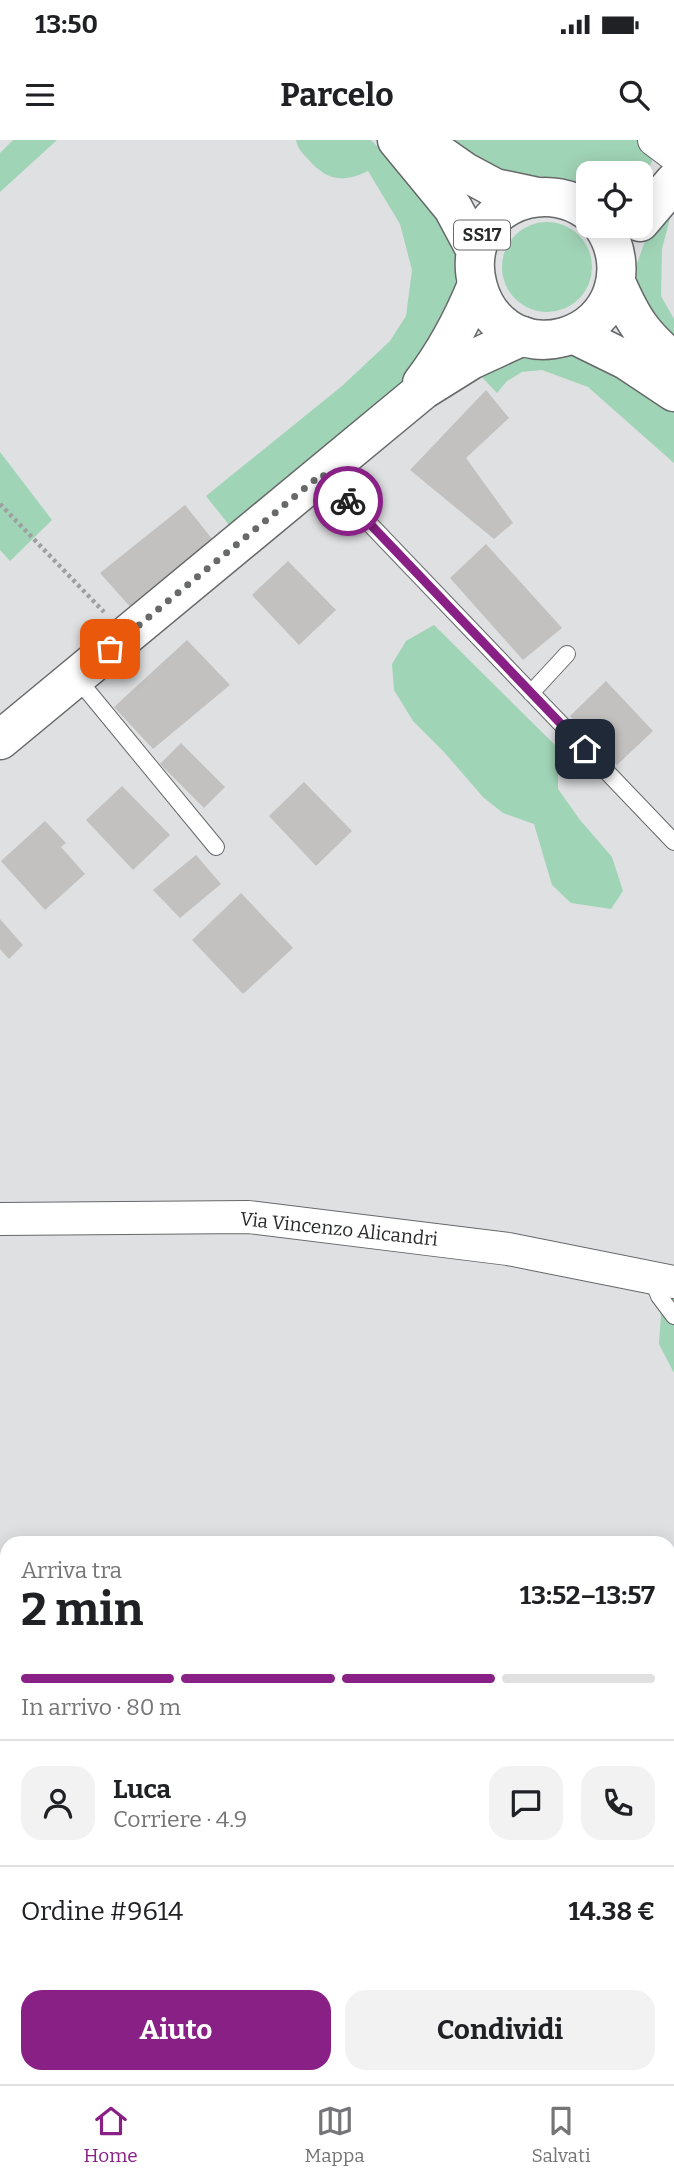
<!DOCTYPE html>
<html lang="it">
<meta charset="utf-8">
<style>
body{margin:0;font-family:Bitter,serif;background:#f2f2f2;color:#202124;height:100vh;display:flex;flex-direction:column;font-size:26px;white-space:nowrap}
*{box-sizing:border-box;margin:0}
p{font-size:23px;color:#757577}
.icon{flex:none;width:38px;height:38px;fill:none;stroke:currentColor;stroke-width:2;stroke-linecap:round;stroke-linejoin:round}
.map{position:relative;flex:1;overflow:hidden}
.details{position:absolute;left:0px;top:1396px;width:676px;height:548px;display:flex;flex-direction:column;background:#fff;border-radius:21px 21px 0 0;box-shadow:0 4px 18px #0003}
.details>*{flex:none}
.fabs{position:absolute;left:576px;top:21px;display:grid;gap:14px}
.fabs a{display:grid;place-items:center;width:77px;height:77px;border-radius:14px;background:#fff;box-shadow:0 4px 18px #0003;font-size:35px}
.pin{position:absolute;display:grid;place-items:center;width:60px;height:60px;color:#fff;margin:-30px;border-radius:14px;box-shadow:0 4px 10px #0006}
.courier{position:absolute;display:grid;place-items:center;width:70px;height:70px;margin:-35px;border:5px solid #892086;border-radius:50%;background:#fff;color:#222;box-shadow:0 2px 9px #0007}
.headline em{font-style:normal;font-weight:700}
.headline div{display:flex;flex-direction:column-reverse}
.headline{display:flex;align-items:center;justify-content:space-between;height:119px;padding:0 21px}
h1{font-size:46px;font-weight:700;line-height:52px}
.bar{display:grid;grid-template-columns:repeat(4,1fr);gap:10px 7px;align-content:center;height:84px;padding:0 21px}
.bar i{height:9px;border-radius:5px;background:#e0e0e0}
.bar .current{background:#892086}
.bar p{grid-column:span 4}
.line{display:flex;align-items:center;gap:18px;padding:0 21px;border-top:2px solid #e0e0e0}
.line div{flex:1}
.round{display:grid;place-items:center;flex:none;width:74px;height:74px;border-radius:21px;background:#f2f2f2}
.primary-button{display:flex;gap:14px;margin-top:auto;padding:14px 21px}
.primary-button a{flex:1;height:80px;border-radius:21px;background:#892086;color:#fff;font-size:28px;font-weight:700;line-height:80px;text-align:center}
.primary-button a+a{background:#f2f2f2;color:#202124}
.status{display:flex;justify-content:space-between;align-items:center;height:49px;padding:0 35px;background:#fff;direction:ltr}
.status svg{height:19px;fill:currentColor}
header{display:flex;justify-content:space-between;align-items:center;height:91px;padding:0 21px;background:#fff;font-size:32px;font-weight:700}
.dock{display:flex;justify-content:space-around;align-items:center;height:98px;border-top:2px solid #e0e0e0;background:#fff;font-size:19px;color:#757577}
.dock a{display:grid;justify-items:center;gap:4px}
.dock .current{color:#892086}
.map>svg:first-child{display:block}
.green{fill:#a0d4b6}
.building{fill:#c2c1bf}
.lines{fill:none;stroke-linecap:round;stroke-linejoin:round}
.service-casing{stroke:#666869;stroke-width:18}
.minor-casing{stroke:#666869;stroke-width:34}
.tertiary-casing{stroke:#666869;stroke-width:41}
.secondary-casing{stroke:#666869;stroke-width:41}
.primary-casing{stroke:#666869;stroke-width:41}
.path{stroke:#9e9fa1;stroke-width:4.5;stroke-dasharray:3.5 3.5;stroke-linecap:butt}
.service{stroke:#fff;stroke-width:16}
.minor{stroke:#fff;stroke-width:32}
.tertiary{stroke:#fff;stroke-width:38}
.secondary{stroke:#fff;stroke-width:38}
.primary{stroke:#fff;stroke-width:38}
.done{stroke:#686a6a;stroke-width:7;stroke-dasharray:0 12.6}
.route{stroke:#892086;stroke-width:9}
.labels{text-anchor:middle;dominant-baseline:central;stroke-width:6;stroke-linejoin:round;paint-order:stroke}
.shield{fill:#fff;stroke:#696a6a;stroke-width:2}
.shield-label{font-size:18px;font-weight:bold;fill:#292a2a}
.street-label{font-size:19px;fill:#292a2a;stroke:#fff}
</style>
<div class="status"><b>13:50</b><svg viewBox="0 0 49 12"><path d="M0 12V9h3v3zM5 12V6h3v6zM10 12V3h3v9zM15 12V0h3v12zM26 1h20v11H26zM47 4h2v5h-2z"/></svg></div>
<header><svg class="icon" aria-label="menu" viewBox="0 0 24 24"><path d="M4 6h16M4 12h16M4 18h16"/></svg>Parcelo<svg class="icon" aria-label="search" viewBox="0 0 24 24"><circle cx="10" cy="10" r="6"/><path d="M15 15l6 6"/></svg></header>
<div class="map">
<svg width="674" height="1944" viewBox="0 0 674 1944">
<rect width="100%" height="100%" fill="#dee0e2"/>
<!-- green -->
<path class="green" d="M13 0H57L0 52V13Z
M296 0H371L445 74 456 104 455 141 458 156 413 234 233 390 206 356 342 246 390 201 406 176 412 130 400 84 368 31C343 43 327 41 308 19 302 13 298 9 296 0Z
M443 0H648C655 13 655 27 641 34L588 33V44L562 38 492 34Z
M663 72 670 78 662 109 661 156 674 179V205L638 160 636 126 647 96Z
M502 127a45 45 0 1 1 90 0a45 45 0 1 1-90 0Z
M586 214 674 268V323L588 247 542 230 522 232 507 241 497 253 475 230 499 216Z
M0 312 52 380 10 421 0 410Z
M434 485 566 616 558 634V649L580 680 612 717 623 751 611 769 571 763 552 745 534 684 503 673 483 657 444 612 413 581 394 550 392 524 406 501Z
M674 1149V1233L659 1204 661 1175 656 1159Z"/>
<!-- building -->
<path class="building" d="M486 250 509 278 466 318 513 383 494 399 410 330Z
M185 365 213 400 133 470 100 433Z
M486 404 562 488 523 520 450 438Z
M288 421 336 470 299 505 252 455Z
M187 500 230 545 153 609 114 567Z
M606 541 653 591 617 625 570 576Z
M181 603 225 647 204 668 160 624Z
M304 642 352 691 316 726 269 676Z
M122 646 170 695 133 730 86 680Z
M45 681 66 703 61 707 85 734 45 770 1 721Z
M196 715 221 744 180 778 153 750Z
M241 753 293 808 243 854 192 800Z
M0 779 23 805 9 819 0 809Z"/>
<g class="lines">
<!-- service casing -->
<g class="service-casing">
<path id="service" d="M322 334 674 702
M76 537 216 707
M531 553 567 514
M652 1138 659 1156 674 1176"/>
</g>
<!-- minor casing -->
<g class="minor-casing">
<path id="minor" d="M654 0 674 15
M0 1079 248 1077 508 1109 674 1142"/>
</g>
<!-- tertiary casing -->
<g class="tertiary-casing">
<path id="tertiary" d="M422 243C445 213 462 181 476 147
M0 600 423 250 471 220 523 196"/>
</g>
<!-- secondary casing -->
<g class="secondary-casing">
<path id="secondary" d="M640 82 674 42"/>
</g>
<!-- primary casing -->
<g class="primary-casing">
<path id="primary" d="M397 0 453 68 476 111
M419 0 465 32 495 48 538 57
M588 71C571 58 548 54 527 59 437 82 473 221 564 197 614 183 631 127 603 86
M616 142C633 181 642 194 674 222
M573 194 626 220 674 252"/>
</g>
<!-- path -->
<path class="path" d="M0 364 104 472
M0 1643 7 1638
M0 1800 7 1807
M641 1937 648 1944"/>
<!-- service -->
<use href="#service" class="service"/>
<!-- minor -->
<use href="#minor" class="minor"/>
<!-- tertiary -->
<use href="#tertiary" class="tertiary"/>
<!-- secondary -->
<use href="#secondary" class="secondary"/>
<!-- primary -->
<use href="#primary" class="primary"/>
</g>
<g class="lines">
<!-- done -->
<path class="done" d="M110 509 322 334 348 361"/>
<!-- route -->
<path class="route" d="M348 361 585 609"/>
</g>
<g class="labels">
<!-- shield labels -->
<rect class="shield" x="454" y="80.5" width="56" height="29" rx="5"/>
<g class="shield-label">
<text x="482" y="95">SS17</text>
</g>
<!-- street labels -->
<g class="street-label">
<text transform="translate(339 1089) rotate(6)">Via Vincenzo Alicandri</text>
</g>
</g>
</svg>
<div class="fabs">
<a><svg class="icon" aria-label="locate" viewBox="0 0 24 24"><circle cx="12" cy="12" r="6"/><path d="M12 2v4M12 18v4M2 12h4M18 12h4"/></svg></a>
</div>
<div class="pin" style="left:110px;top:509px;background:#ea580c"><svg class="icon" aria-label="bag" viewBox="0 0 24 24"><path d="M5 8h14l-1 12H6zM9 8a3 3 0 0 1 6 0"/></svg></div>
<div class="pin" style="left:585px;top:609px;background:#1f2937"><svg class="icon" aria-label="home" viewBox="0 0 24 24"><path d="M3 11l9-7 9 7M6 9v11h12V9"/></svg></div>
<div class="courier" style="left:348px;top:361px"><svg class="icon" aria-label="bike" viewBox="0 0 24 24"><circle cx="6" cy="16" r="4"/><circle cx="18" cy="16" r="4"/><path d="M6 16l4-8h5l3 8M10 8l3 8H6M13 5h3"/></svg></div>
<section class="details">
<div class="headline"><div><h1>2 min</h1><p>Arriva tra</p></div><em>13:52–13:57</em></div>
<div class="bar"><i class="current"></i><i class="current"></i><i class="current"></i><i></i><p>In arrivo · 80 m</p></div>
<div class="line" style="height:126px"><a class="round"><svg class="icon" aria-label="person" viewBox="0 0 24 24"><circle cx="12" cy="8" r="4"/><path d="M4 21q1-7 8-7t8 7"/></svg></a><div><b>Luca</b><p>Corriere · 4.9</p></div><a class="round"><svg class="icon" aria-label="chat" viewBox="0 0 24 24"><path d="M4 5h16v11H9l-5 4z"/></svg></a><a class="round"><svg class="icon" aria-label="phone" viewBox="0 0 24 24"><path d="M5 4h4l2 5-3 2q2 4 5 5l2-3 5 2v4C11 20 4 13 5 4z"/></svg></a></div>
<div class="line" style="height:91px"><div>Ordine #9614</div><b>14.38 €</b></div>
<div class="primary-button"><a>Aiuto</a><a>Condividi</a></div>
</section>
</div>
<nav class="dock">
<a class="current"><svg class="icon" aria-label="home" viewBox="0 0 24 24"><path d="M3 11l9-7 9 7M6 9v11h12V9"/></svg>Home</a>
<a><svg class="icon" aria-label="map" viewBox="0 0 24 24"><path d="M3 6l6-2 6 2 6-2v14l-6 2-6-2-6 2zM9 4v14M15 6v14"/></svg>Mappa</a>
<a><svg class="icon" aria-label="saved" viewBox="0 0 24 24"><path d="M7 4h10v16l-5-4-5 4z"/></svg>Salvati</a>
</nav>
